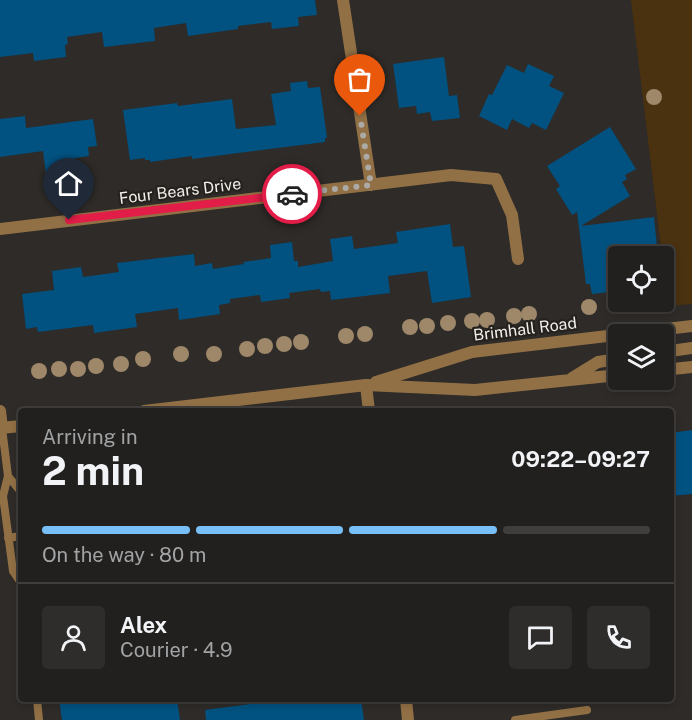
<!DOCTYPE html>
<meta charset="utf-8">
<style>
body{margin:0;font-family:"Public Sans",sans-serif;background:#2e2d2b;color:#f1f3f6;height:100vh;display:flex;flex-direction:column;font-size:22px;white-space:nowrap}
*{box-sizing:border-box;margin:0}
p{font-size:20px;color:#a2a3a4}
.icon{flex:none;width:33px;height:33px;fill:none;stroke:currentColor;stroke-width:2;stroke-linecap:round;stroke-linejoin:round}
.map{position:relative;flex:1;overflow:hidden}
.panel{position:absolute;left:18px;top:408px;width:656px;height:294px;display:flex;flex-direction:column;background:#22201e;border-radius:6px;box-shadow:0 3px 9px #0003,0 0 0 2px #3f3e3c}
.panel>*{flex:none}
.buttons{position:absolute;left:608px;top:246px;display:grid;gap:12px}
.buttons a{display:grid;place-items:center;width:66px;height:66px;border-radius:6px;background:#22201e;box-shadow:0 3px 9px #0003,0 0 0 2px #3f3e3c;font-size:30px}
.pin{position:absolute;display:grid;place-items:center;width:51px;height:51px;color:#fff;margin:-62px -26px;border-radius:50% 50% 50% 0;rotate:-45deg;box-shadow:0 0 6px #0007}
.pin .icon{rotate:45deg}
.courier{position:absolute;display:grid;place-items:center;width:60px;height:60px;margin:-30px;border:4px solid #e11d48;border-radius:50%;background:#fff;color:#222;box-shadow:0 2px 8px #0007}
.headline em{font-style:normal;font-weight:700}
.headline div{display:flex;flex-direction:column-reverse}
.headline{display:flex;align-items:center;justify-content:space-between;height:102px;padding:0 24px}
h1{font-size:39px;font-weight:700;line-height:45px}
.bar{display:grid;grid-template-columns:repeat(4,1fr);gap:9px 6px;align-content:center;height:72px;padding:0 24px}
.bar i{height:8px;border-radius:4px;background:#3f3e3c}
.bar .current{background:#78bff8}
.bar p{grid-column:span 4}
.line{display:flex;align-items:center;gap:15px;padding:0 24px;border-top:2px solid #3f3e3c}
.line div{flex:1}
.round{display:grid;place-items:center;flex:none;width:63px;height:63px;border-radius:6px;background:#2e2d2b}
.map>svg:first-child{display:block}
.green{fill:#4a310f}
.building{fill:#025281}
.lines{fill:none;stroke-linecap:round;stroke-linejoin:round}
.service{stroke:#927045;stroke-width:8}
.minor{stroke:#927045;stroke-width:12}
.tertiary{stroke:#927045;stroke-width:12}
.tree{fill:#9f876a}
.done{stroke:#acaaa7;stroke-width:6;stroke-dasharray:0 10.8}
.route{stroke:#e11d48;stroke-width:8}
.labels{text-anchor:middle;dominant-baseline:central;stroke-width:4.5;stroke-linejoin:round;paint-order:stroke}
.street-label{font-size:16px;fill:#f0eeeb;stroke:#25221e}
</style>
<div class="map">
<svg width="692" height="720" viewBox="0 0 692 720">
<rect width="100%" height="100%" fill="#2e2b28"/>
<!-- green -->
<path class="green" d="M631 0H692V304L668 306 663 256H662Z"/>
<!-- building -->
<path class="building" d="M0 0H315L317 15 298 17 299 26 272 29 271 22 238 26V29L188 36 186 23 154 28 155 41 104 47 102 32 67 37 68 44 65 45 66 57 34 61 33 53 0 57Z
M444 57 449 96 457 95 460 118 432 121 430 112 417 114 416 106 399 108 393 64Z
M528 64 554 76 549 86 564 93 546 130 532 123 529 128 512 119 507 130 479 116 489 94 492 95 507 65 524 73Z
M307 81 308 88 320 87 327 138H325V142L192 159V156L150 162V160H145V158L130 160 123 110 177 103 178 106 232 99 236 129 276 125 271 94 291 91 290 83Z
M25 116 26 128 93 119 97 146 88 147 89 156 75 158 77 170 46 174 43 151 0 157V119Z
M610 127 636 169 625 175 627 179 622 182 630 196 581 226 654 217 657 247 645 249 646 256H618V291L592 294 590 284H586L577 212 572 215 556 189 560 186 547 166Z
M450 224 453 247 464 246 471 297 432 303 427 271 388 276 390 293 331 300 330 291 321 292 320 289 289 293 290 298 261 302 260 295 230 299V303L219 305 220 314 179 320 178 308 135 314 137 327 94 333 93 325 38 332 37 327 26 329 22 294 54 290 52 271 81 267 83 277 119 272 117 263 194 254 195 266 212 263 213 269 244 264 243 262 271 258 270 245 292 242 294 261H298V267L333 261 330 239 352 236 354 249 398 243 396 232Z
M692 430V494L670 496V433Z
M59 699H177L180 720H62Z
M288 699H361L364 720H206L205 710Z"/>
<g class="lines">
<!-- service -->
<path class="service" d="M2 428 8 476 3 496 13 571 21 583
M8 476 21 492
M8 538 21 536
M37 699 39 720
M515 720 587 710"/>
<!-- minor -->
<path class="minor" d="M343 0 371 185
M0 229 451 175 496 179 512 215 518 259
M366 385 369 411
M0 411 2 428
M406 699 408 720"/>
<!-- tertiary -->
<path class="tertiary" d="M663 352 692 348
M663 370 692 367
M572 378 598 362 618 359
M376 382 472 352 692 326
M144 411 366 385 475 390 618 375
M0 428 21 426"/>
</g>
<!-- trees -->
<g class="tree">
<circle cx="654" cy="97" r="8"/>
<circle cx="589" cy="307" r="8"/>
<circle cx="529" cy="314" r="8"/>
<circle cx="514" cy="316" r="8"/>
<circle cx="487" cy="320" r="8"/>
<circle cx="472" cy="321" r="8"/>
<circle cx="448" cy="323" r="8"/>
<circle cx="427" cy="326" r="8"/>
<circle cx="410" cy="327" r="8"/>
<circle cx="365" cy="334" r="8"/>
<circle cx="346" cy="336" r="8"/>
<circle cx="301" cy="342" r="8"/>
<circle cx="284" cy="344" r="8"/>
<circle cx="265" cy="346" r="8"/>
<circle cx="247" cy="349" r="8"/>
<circle cx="181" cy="354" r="8"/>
<circle cx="214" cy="354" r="8"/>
<circle cx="143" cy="359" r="8"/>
<circle cx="121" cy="364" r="8"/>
<circle cx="96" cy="366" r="8"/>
<circle cx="59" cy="369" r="8"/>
<circle cx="78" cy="369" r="8"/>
<circle cx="39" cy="371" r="8"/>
</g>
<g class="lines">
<!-- done -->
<path class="done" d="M292 194 371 185 360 116"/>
<!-- route -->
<path class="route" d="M69 220 292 194"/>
</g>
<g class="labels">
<!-- street labels -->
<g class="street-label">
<text transform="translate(180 191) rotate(-7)">Four Bears Drive</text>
<text transform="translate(525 329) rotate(-7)">Brimhall Road</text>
</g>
</g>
</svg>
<div class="buttons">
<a><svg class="icon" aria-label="locate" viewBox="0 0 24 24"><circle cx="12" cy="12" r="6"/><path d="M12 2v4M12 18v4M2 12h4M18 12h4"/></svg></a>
<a><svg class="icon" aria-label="layers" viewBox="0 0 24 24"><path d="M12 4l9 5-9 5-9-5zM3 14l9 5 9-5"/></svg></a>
</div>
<div class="pin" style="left:360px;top:116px;background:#ea580c"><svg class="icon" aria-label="bag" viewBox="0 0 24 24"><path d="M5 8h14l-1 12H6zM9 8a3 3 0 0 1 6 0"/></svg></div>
<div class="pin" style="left:69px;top:220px;background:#1f2937"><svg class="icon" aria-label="home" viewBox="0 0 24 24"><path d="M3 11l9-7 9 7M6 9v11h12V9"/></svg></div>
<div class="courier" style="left:292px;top:194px"><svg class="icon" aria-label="car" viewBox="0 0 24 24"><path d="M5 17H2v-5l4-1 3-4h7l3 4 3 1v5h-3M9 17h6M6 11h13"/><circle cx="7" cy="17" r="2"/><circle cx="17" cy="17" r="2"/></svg></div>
<section class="panel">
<div class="headline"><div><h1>2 min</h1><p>Arriving in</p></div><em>09:22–09:27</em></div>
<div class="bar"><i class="current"></i><i class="current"></i><i class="current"></i><i></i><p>On the way · 80 m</p></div>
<div class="line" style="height:108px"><a class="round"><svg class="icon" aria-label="person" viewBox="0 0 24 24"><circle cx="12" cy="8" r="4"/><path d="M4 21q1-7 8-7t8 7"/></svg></a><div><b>Alex</b><p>Courier · 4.9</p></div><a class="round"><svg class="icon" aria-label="chat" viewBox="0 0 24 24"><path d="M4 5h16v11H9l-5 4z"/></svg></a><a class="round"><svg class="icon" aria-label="phone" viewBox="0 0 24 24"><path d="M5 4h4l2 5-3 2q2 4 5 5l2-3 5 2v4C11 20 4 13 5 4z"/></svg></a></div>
</section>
</div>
